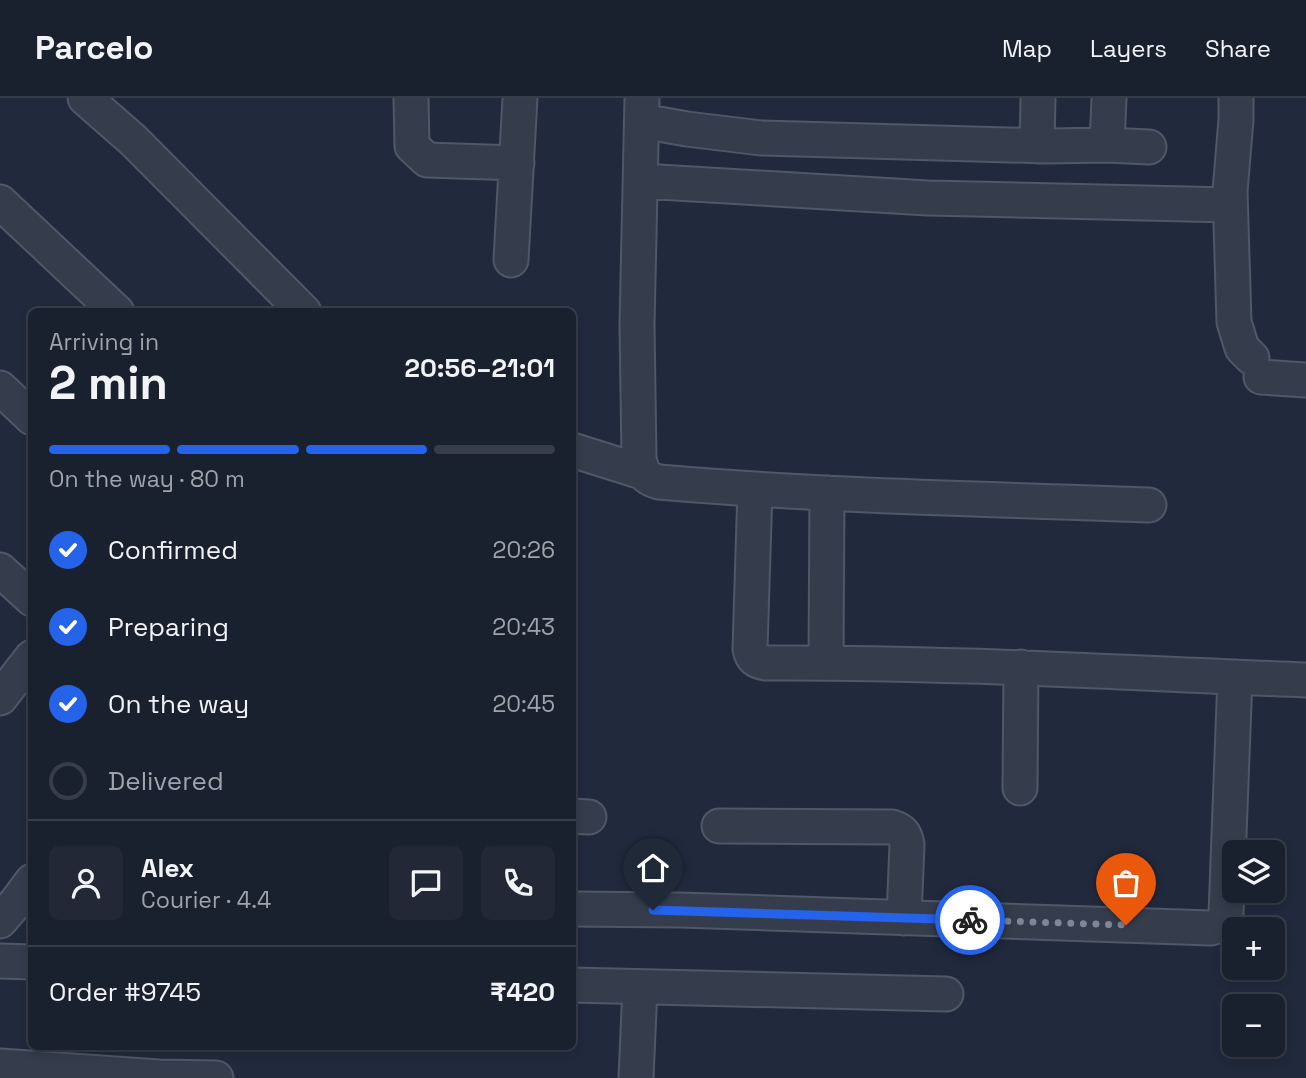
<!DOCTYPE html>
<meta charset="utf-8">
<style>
body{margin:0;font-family:"Space Grotesk",sans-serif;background:#222836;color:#f1f3f6;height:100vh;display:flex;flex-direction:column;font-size:26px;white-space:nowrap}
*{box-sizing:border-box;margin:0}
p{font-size:23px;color:#9fa3aa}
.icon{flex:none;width:38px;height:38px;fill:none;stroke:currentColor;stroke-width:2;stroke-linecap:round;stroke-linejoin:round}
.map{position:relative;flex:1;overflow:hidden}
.details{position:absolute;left:28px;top:210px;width:548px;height:742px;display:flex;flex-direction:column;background:#19202e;border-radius:10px;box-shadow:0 4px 10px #0003,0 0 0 2px #373e4a}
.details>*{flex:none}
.fabs{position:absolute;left:1222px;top:742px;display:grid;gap:14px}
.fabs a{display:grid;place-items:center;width:63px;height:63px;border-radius:10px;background:#19202e;box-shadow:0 4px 10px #0003,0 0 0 2px #373e4a;font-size:35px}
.pin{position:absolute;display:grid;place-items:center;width:60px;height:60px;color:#fff;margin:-72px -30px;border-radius:50% 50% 50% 0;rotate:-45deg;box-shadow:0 0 7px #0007}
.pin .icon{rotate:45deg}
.courier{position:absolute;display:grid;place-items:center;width:70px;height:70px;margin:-35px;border:5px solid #2563eb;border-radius:50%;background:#fff;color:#222;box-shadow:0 2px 9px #0007}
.overview em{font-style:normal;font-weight:700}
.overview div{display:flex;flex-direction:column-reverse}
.overview{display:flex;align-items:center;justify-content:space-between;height:119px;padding:0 21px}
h1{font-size:46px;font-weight:700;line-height:52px}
.bar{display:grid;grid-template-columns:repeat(4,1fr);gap:10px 7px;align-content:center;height:84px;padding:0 21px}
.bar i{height:9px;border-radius:5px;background:#373e4a}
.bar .active{background:#2563eb}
.bar p{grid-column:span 4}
.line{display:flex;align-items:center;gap:18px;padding:0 21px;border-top:2px solid #373e4a}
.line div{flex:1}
.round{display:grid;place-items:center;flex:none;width:74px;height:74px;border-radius:10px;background:#222836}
ol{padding:0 21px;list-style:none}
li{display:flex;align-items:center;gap:21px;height:77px}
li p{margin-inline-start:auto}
li .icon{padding:7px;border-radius:50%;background:#2563eb;color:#fff;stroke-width:4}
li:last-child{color:#9fa3aa}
li i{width:38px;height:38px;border:4px solid #373e4a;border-radius:50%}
header{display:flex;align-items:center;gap:42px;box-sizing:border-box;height:98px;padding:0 35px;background:#19202e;border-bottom:2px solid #373e4a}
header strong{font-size:33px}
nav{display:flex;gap:38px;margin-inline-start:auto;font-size:24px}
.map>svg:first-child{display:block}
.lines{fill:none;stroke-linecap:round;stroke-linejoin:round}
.minor-casing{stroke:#505767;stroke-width:37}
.minor{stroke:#353d4d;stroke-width:33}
.done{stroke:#7e8697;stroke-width:7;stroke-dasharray:0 12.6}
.route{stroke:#2563eb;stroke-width:9}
</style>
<header>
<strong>Parcelo</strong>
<nav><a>Map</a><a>Layers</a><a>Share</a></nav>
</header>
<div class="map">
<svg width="1306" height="980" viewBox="0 0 1306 980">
<rect width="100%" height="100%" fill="#212a3d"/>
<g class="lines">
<!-- minor casing -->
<g class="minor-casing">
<path id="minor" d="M85 0 133 42 304 214
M411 0 412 48 427 62 517 65
M642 0 637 227 639 361C643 375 644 380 659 384 822 398 985 401 1149 407
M1236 0V22L1230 93 1234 224 1242 250 1252 260
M642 23 687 31 761 40 1048 48 1107 47 1149 49
M1107 47 1109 0
M1037 48 1038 0
M642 83 928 100 1230 107
M0 104 117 214
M511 162 520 0
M1261 279 1306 282
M0 290 32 320
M572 352 642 374
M755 391 750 551C752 561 756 563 765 565 946 564 1126 575 1306 582
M0 472 32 501
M826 565 827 395
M0 600 32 559
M1020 690 1021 569
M572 718 589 719
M719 728 892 729C902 732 905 736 907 746L904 820
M572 811 680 812 1211 830C1220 828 1224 825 1226 816L1235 579
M0 823 18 802 32 783
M0 863 32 864
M572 887 946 896
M0 968 159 979 216 980
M636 980 640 889"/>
</g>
<!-- minor -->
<use href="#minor" class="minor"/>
</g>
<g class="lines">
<!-- done -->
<path class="done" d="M970 822 1126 827"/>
<!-- route -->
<path class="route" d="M653 812 970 822"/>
</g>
</svg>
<div class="fabs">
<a><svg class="icon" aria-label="layers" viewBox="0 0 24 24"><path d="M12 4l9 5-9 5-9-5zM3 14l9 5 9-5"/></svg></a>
<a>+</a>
<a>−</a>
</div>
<div class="pin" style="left:1126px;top:827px;background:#ea580c"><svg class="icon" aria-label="bag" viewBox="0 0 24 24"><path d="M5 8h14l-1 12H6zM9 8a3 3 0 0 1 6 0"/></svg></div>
<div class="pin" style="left:653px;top:812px;background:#1f2937"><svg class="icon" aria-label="home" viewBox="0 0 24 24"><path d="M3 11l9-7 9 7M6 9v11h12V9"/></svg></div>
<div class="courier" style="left:970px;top:822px"><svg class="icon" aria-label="bike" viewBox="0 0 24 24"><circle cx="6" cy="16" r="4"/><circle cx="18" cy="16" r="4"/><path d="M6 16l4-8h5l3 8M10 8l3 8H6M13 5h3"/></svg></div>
<section class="details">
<div class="overview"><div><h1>2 min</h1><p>Arriving in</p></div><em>20:56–21:01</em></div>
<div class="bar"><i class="active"></i><i class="active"></i><i class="active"></i><i></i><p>On the way · 80 m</p></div>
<ol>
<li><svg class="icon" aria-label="check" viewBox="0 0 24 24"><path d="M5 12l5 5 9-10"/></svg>Confirmed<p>20:26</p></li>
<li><svg class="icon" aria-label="check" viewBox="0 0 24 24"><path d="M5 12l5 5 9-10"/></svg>Preparing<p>20:43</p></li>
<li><svg class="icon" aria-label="check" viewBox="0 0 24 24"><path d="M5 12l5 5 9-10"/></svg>On the way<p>20:45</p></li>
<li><i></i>Delivered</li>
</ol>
<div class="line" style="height:126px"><a class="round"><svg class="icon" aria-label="person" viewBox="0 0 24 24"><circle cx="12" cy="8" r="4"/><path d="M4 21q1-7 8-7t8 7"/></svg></a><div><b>Alex</b><p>Courier · 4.4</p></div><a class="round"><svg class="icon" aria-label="chat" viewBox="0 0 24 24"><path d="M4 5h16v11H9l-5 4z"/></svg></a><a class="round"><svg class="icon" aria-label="phone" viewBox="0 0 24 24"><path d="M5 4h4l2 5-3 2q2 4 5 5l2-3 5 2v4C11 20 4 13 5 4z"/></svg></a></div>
<div class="line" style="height:91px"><div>Order #9745</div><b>₹420</b></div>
</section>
</div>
